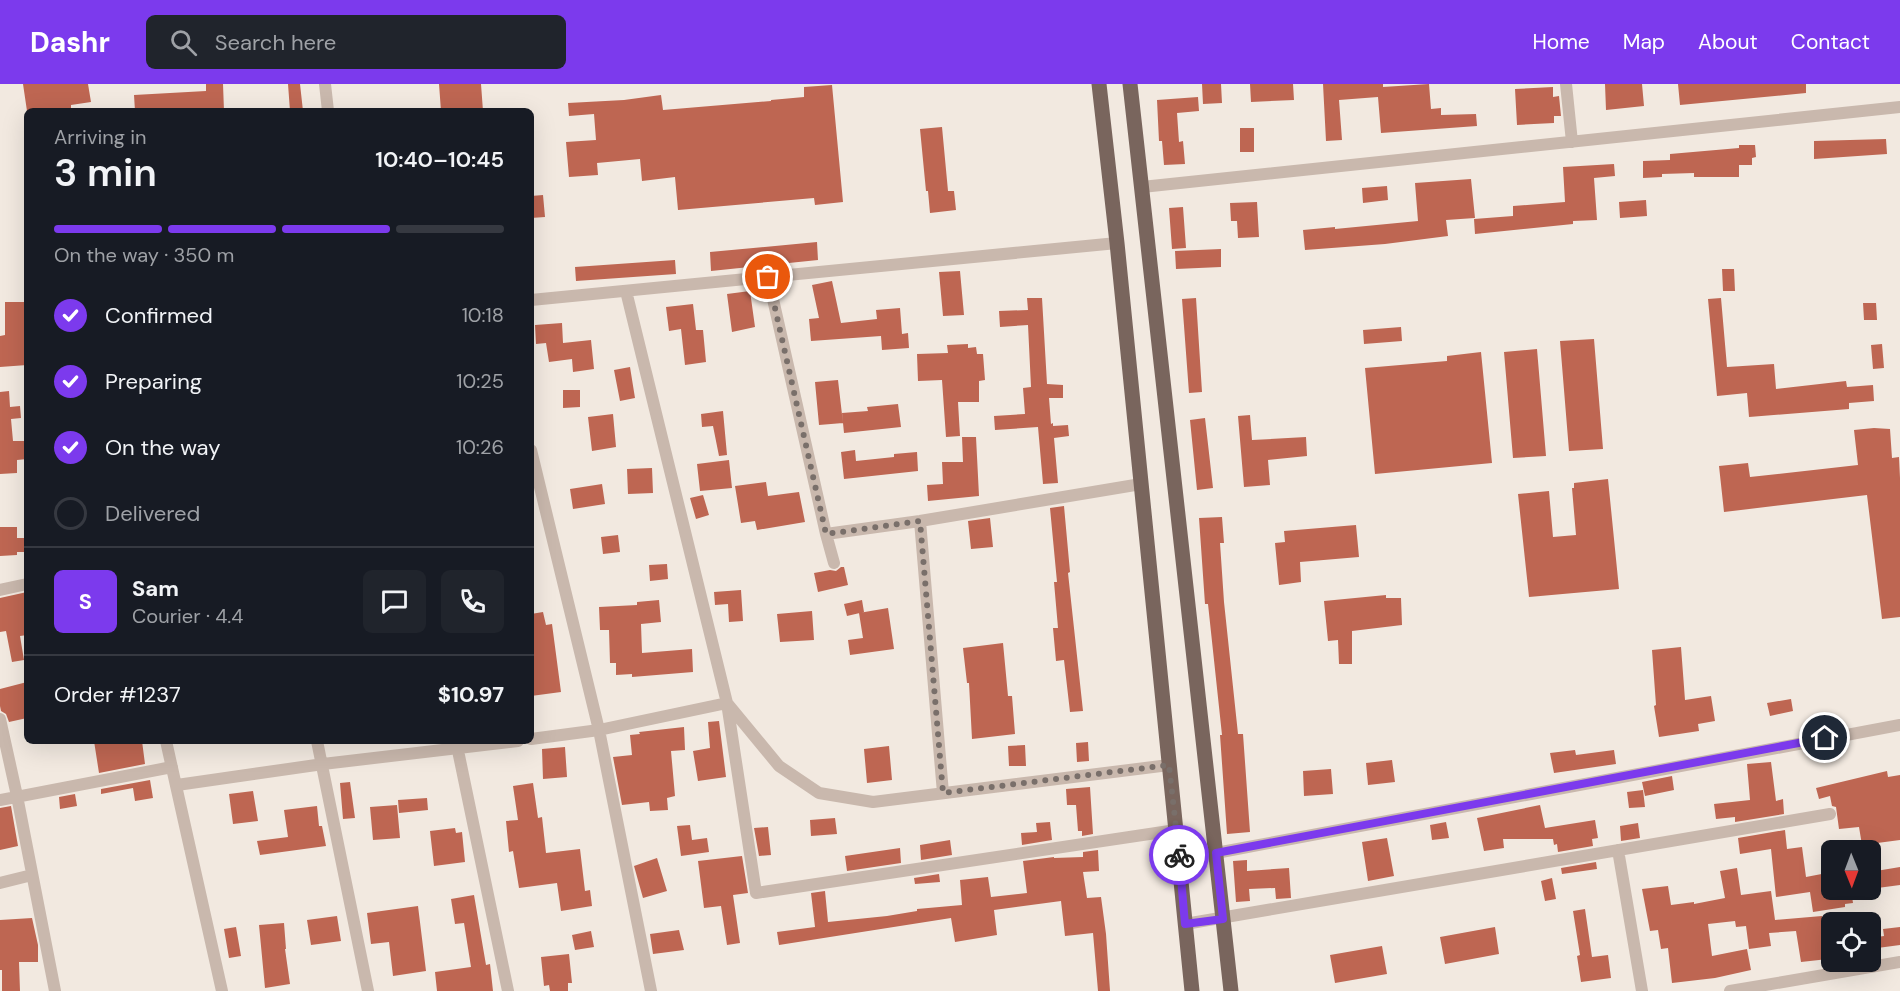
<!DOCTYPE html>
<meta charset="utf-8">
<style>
body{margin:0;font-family:"DM Sans",sans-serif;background:#20242c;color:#f1f3f6;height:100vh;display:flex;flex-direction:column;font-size:22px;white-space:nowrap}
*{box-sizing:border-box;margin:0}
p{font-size:20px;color:#9ea1a6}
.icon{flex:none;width:33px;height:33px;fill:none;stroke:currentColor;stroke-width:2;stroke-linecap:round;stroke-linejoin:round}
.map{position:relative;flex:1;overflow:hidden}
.panel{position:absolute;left:24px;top:24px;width:510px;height:636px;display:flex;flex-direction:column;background:#171b24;border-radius:9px;box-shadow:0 6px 24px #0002}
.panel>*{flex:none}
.needle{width:39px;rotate:179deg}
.fabs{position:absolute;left:1821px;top:756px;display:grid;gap:12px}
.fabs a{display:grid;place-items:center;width:60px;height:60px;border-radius:9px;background:#171b24;box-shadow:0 6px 24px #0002;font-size:30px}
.pin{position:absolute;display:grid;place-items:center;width:51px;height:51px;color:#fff;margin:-26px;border:3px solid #fff;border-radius:50%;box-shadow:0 2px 6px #0007}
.courier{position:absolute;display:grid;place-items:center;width:60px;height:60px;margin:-30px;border:4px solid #7c3aed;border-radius:50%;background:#fff;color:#222;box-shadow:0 2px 8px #0007}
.summary em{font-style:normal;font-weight:600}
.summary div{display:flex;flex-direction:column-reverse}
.summary{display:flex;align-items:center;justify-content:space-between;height:102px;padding:0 30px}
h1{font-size:39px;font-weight:600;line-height:45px}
.bar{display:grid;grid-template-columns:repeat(4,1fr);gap:9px 6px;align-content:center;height:72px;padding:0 30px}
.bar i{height:8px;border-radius:4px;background:#363941}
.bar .on{background:#7c3aed}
.bar p{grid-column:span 4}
.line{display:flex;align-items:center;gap:15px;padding:0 30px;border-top:2px solid #363941}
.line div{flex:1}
.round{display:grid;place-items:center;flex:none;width:63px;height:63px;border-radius:9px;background:#20242c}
ol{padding:0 30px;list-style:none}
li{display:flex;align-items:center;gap:18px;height:66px}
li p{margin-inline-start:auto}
li .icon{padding:6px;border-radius:50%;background:#7c3aed;color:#fff;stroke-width:4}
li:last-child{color:#9ea1a6}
li i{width:33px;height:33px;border:3px solid #363941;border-radius:50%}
header{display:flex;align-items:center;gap:36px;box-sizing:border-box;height:84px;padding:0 30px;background:#7c3aed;color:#fff}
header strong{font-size:28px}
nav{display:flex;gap:33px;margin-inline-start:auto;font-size:21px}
.search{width:420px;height:54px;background:#20242c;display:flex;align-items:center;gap:15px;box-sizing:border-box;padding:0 21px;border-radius:9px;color:#9ea1a6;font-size:22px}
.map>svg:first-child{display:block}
.building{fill:#be6652}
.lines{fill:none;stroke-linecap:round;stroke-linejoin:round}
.minor{stroke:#c9b8ad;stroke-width:12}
.primary{stroke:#79655d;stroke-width:15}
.done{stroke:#796f6a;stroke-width:6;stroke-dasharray:0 10.8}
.route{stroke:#7c3aed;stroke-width:8}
</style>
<header>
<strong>Dashr</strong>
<div class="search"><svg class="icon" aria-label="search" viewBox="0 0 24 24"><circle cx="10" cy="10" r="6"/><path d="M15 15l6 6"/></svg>Search here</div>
<nav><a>Home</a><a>Map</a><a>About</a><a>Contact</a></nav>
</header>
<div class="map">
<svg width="1900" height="907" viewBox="0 0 1900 907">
<rect width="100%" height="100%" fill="#f2e9e0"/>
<!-- building -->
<path class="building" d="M23 0H88L91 18 71 21V25L55 27H27Z
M206 0H223L224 27H135L134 11 206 7Z
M288 0H300L303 27H290Z
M439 0H481L483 27H441Z
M1202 0H1221L1222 19 1203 20Z
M1250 0H1293L1294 16 1251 18Z
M1323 0H1383V3L1429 0 1431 25 1441 24V31L1476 30 1477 42 1381 49 1378 13 1339 16 1342 56 1326 57Z
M1605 0H1642L1644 22 1606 26Z
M1678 0H1806V9L1680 21Z
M832 1 843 118 815 121 814 114 678 126 675 93 642 97 640 75 597 79 598 91 569 93 566 58 596 56 594 30 569 32 568 19 624 16 661 11 663 26 771 17V16L804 13V3Z
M1553 3V13L1559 12 1561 32H1554V39L1517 41 1515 5Z
M1198 13 1199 27 1177 29 1179 58 1183 57 1185 80 1164 81 1162 57H1159L1157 16Z
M942 43 948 107H954L956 126 930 129 928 107H926L920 45Z
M1240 44H1254V68H1240Z
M1886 55 1887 70 1814 75V57Z
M1739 61H1755L1756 73 1752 74V81H1739V93H1694V89L1662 90V93L1643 94V77L1670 76V70L1739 64Z
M1614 80 1615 92 1594 94 1597 136 1573 137V140L1475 150 1474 135 1513 132V122L1565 118 1563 83Z
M1471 95 1475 134 1446 136 1448 152 1385 160 1305 166 1303 146 1335 143V145L1418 137 1415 99Z
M1387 102 1388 116 1363 119 1362 104Z
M543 111 545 133 531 134V112Z
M1646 116 1647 132 1620 134 1619 118Z
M1257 118 1259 153 1238 154 1237 137H1231L1230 119Z
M1183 123 1186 164 1172 165 1169 124Z
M817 158 818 176 711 187 710 168Z
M1221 165V183L1176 185 1175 167Z
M675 176 676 190 576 197 575 183Z
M1722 185H1734L1735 207H1723Z
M960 187 964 231 943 232 939 188Z
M832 197 841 239 877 235 876 226 900 224 902 250 908 249 909 264 882 266 881 252 811 257 809 235 819 234 812 201Z
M750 207 755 243 732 248 727 210Z
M1027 214H1042L1047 300 1063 301V314H1049L1051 340 1053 339V342L1068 341 1069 352 1054 354 1058 399 1043 400 1038 343 995 346 994 332 1025 330 1023 304 1031 303 1028 241 1000 243 999 227 1028 226Z
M1196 214 1202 308 1189 309 1182 215Z
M1721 214 1727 283 1774 280 1776 305 1846 297 1847 303 1873 301 1874 317 1849 319V325L1749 333 1747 309 1717 312 1708 215Z
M5 218H24V233H27V281L0 283V252L5 251Z
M1863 219H1876L1877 236H1864Z
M693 220 696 246H703L706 278 685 281 681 245 669 247 666 223Z
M562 239 563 259 591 256 594 285 573 288 572 275 549 278 546 259 536 260 535 241Z
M1401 243 1402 257 1364 260 1363 246Z
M1594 255 1603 365 1569 367 1560 257Z
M968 260V264L976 263 977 270H983L985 296 979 297V318H958L960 352 946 353 942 296 918 297 917 270 948 269 947 261Z
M1882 260 1884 284 1873 285 1871 261Z
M1537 265 1546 372 1513 374 1504 268Z
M1481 268 1492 379 1375 390 1365 284 1447 277V272Z
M630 283 635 314 620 317 614 286Z
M838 296 843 339 819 341 815 298Z
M563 306H580V323L563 324Z
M9 307 10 323 20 322 21 334 11 335 13 357H27V375L17 376V389L0 390V308Z
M898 320 901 343 844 349 842 329 868 327 867 323Z
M723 327 727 371 719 372 713 342 702 343 701 330Z
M613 330 616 363 592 367 588 333Z
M1250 331 1252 356 1306 353 1307 372 1268 376 1270 401 1244 403 1238 332Z
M1205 334 1213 404 1197 406 1190 336Z
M1874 344 1890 345 1892 374 1899 373 1900 394V533L1882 535 1867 411 1724 428 1719 382 1748 379 1750 393 1858 381 1854 346Z
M962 353H976L979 412 928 417 927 401 943 400 942 378H963Z
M855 366 856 377 894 373V370L917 368 918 387 844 395 841 368Z
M729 376 732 404 700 407 697 380Z
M652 384 653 409 628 410 627 385Z
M1608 395 1619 505 1529 513 1518 410 1549 407 1553 453 1576 451 1572 404H1574V399Z
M766 398 768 412 799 408 805 438 757 446 755 437 741 439 735 402Z
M602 400 605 420 573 425 570 405Z
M703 411 709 431 696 435 690 414Z
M1064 422 1070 488 1068 489 1083 627 1070 628 1064 576 1056 577 1053 544H1058L1054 498H1057L1050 424Z
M1222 433 1224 459H1220L1224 518 1238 650H1243L1250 748 1227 750 1220 651H1222L1208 520H1205L1199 434Z
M990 434 993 463 971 465 968 437Z
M1356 441 1359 473 1300 478 1301 498 1279 501 1275 459 1285 458 1284 447Z
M0 443H17V454H27V468H17V471L0 472Z
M618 451 620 468 603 470 601 453Z
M667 480 668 495 650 497 649 481Z
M841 483H844L848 501 818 508 814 489 830 486 836 487Z
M741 506 743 537 729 538 728 520 715 521 714 508Z
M27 508V551L20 552 24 576 12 578 6 547 0 548V514Z
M1386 511V514H1401L1402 541 1352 547V580H1339L1338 556 1328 557 1324 517Z
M659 516 661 538 641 540 642 569 692 565 693 588 632 593V590L616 591V579H610L609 546H600L599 523 637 521V518Z
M862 516 864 528 847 532 844 520Z
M888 524 894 565 850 571 848 556 863 554 859 529Z
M812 527 814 556 780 558 777 530Z
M543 528 546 541 552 540 561 608 531 612V530Z
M1003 559 1008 612H1012L1015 650 972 655 969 599H967L963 564Z
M1681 563 1685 616 1711 612 1715 637 1698 640 1699 647 1659 653 1654 622 1656 621 1652 566Z
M27 598V634L9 638 6 630 1 627 0 622V605Z
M1791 615 1793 627 1770 632 1767 619Z
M719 637 726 693 698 697 693 667 710 664 708 638Z
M684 643 685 666 671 667 675 712 667 714 668 726 650 727 649 718 622 721 613 673 632 671 630 651 640 650 639 648Z
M94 657H142L145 680 99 689Z
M1088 658 1089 677 1077 678 1076 659Z
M1025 661 1026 682H1009L1008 662Z
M889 662 892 696 867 699 864 665Z
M565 663 567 693 543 695 542 665Z
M1575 666 1576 671 1614 666 1616 680 1554 689 1550 669Z
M1392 676 1395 698 1368 701 1366 679Z
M1771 678 1776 717 1783 715 1784 730 1735 738V733L1716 735 1714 720 1750 716 1747 680Z
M1331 685 1333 710 1304 712 1303 687Z
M1887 687 1888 693 1900 691V756L1862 761 1859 743 1839 745 1836 723 1832 722 1830 712 1819 715 1816 704Z
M1672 692 1674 706 1645 712 1642 698Z
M150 696 153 714 135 717 133 704 101 710V705Z
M350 698 355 734 343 735 340 699Z
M533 699 538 734 542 733 546 769 580 765 585 807 590 806 592 822 561 827 557 799 519 804 513 767 509 768 506 737 518 736 513 702Z
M1090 703 1093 750 1082 752V747H1078L1076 721H1067L1066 705Z
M1643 706 1645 723 1629 724 1627 708Z
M253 707 258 737 233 740 229 710Z
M75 710 77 722 60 725 59 713Z
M427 714 428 726 399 729 398 716Z
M397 721 400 754 373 756 370 723Z
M1540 721 1545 744 1595 736 1598 754 1592 755 1593 762 1558 768 1557 760 1554 761 1553 755H1503L1504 764 1484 767 1477 734Z
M11 722 18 762 0 766V724Z
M317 722 319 742H322L326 762 260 771 257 757 288 753 284 726Z
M835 734 837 750 811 752 810 736Z
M1050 738 1052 756 1022 761 1021 749 1037 748 1036 739Z
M1446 738 1449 754 1432 756 1430 741Z
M1638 739 1640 754 1621 757 1620 742Z
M690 741 692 756 707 754 709 768 681 772 677 742Z
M768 743 771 771 759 772 754 744Z
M455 744 456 749 462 748 465 778 434 782 430 747Z
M1785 746 1787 765 1802 763 1806 793 1832 788V806H1851L1853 819 1845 820V823L1813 828 1810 808 1776 813 1771 765 1740 770 1738 754Z
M1387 754 1394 792 1368 797 1362 758Z
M950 756 952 771 921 776 920 761Z
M900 764 901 779 847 787 845 772Z
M1098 766 1099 787 1083 788 1087 814 1101 813 1106 850 1110 907H1098L1093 849 1065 852 1061 817 994 826 997 851 955 858 951 834 779 861 777 848 815 843 811 809 825 807 828 838 887 832 917 827V825L962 821 960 796 988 793 991 813 1027 809 1023 777 1054 773V774L1083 773V768Z
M742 772 748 809 733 811 740 859 727 861 721 822 704 824 698 777Z
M657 774 667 807 643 814 634 782Z
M1247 776V787L1289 784 1291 814 1276 815 1275 804 1249 805 1250 817 1236 818 1233 777Z
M1596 778 1597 785 1562 790 1561 784Z
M1900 783V801L1870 805V788Z
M1737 784 1741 811 1771 807 1775 836 1822 832 1828 875 1801 878 1796 847 1769 849 1771 862 1749 865 1746 842 1736 843 1735 837 1708 840 1712 872 1747 865 1751 886 1715 894 1672 899 1668 864 1661 865 1658 846 1650 847 1642 805 1668 802 1671 821 1694 818V820L1725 814 1720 787Z
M939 790 940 798 915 800 914 794Z
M1552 794 1556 815 1545 817 1541 797Z
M474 811 486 881 490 880 493 907H437L435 888 471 883 464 839 455 840 451 815Z
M418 822 426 887 393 892 389 858 371 860 367 829Z
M1585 825 1592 873 1608 871 1611 894 1581 898 1577 872 1580 871 1573 827Z
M337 832 341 857 311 861 307 836Z
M32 834 38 861V878H19L20 907H2V886H0V836Z
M284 839 286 865H285L290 900 265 904 259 841Z
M236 843 241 872 229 874 224 845Z
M1495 843 1499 870 1445 880 1440 853Z
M1900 843V861L1870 865V854L1884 852 1883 845Z
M679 846 684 866 653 870 650 850Z
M591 847 594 863 575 866 572 851Z
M1382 862 1387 890 1335 899 1330 871Z
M569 870 572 899H568V907H550L549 901 544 902 541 873Z"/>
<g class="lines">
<!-- minor -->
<path class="minor" d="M325 0 328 27
M1566 0 1572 58
M1142 103 1900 23
M768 193 826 450 834 479
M626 207 727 619 756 809 1176 746
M531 216 1117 159
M531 366 599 646 651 907
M920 437 943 709
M826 450 920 437 1141 400
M0 506 27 500
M0 635 17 712 55 907
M531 655 599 646 727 619 779 682 819 709 873 718 1169 681
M166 657 222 907
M317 657 368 907
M456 657 508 907
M177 701 323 680 518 657
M0 716 172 683
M1618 766 1642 907
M1216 769 1900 641
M0 799 32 791
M1185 840 1830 730
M1730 907 1900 878"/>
<!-- primary -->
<path class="primary" d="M1099 0 1117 159 1192 907
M1130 0 1231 907"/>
</g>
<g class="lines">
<!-- done -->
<path class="done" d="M768 193 826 450 920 437 943 709 1169 681 1179 771"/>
<!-- route -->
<path class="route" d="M1179 771 1185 840 1223 835 1216 769 1825 654"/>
</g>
</svg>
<div class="fabs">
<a><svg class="needle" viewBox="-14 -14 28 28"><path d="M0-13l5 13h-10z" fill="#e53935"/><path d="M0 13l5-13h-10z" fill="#9ea1a6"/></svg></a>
<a><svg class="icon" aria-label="locate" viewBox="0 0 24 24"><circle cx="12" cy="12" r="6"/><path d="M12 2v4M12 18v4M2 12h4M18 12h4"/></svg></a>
</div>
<div class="pin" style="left:768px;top:193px;background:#ea580c"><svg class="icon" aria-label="bag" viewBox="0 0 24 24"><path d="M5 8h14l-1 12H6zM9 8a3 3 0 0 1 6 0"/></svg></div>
<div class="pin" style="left:1825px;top:654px;background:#1f2937"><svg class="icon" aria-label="home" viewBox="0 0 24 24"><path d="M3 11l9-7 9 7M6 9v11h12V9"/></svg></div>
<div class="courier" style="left:1179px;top:771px"><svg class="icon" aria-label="bike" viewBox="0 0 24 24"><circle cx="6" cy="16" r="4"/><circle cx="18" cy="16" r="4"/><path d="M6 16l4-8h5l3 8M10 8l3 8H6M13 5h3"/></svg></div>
<section class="panel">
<div class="summary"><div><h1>3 min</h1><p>Arriving in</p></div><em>10:40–10:45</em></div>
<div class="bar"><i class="on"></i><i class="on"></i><i class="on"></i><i></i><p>On the way · 350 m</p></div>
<ol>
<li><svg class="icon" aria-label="check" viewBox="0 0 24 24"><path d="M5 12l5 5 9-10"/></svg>Confirmed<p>10:18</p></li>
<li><svg class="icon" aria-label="check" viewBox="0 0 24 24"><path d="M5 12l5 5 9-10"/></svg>Preparing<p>10:25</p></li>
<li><svg class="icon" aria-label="check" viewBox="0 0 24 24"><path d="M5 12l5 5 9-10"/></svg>On the way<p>10:26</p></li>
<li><i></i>Delivered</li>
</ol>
<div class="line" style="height:108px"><b class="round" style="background:#7c3aed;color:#fff">S</b><div><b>Sam</b><p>Courier · 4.4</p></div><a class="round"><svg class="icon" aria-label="chat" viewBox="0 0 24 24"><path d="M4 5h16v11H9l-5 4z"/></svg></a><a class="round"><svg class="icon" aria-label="phone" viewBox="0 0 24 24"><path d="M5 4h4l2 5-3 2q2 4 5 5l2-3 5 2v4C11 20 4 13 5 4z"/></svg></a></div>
<div class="line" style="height:78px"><div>Order #1237</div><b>$10.97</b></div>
</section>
</div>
